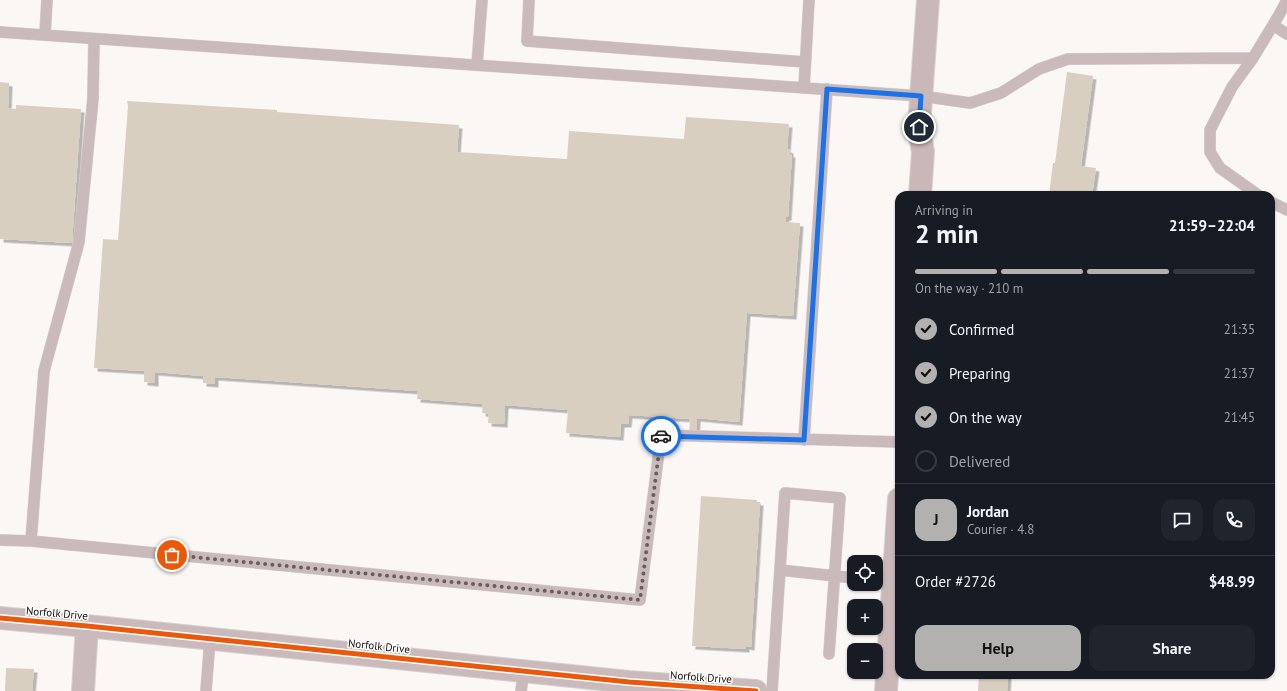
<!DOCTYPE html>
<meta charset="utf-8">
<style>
body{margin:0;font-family:"PT Sans",sans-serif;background:#20242c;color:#f1f3f6;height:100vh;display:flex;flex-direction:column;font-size:15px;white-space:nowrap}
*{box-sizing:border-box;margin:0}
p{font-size:13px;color:#9ea1a6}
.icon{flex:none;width:22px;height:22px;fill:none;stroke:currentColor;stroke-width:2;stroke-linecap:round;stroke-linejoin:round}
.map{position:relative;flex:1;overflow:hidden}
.side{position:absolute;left:895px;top:191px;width:380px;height:488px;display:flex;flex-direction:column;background:#171b24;border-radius:12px;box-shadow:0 1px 3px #0004}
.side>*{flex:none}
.buttons{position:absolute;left:847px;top:555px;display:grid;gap:8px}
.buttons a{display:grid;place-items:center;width:36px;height:36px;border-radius:8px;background:#171b24;box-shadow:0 1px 3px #0004;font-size:20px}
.pin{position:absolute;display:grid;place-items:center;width:34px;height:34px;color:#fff;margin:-17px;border:2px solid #fff;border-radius:50%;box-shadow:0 1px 4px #0007}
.courier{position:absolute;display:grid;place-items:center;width:40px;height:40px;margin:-20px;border:3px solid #1a73e8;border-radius:50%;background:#fff;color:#222;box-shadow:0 1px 5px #0007}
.headline em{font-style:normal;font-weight:700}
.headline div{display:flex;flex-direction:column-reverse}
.headline{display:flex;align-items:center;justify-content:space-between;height:68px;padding:0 20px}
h1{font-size:26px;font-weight:700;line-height:30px}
.bar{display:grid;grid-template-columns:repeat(4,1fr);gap:6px 4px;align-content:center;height:48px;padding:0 20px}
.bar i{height:5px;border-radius:3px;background:#363941}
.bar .current{background:#b2b1b0}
.bar p{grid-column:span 4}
.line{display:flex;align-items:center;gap:10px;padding:0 20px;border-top:1px solid #363941}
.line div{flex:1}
.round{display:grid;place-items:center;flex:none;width:42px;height:42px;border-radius:12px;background:#20242c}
ol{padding:0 20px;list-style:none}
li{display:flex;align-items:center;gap:12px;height:44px}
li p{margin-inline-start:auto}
li .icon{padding:4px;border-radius:50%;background:#b2b1b0;color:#111;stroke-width:4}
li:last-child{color:#9ea1a6}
li i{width:22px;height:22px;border:2px solid #363941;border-radius:50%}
.cta{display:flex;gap:8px;margin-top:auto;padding:8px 20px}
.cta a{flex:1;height:46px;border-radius:12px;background:#b2b1b0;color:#111;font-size:16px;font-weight:700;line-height:46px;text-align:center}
.cta a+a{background:#20242c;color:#f1f3f6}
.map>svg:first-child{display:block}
.building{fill:#d9cfc1;filter:url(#shadow)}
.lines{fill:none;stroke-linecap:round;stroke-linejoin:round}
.service-casing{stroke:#d4d2cf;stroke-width:12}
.minor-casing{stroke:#d4d2cf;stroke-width:24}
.secondary-casing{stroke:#d4d2cf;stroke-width:24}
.service{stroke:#cbbabb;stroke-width:11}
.minor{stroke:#cbbabb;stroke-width:22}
.secondary{stroke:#cab7b8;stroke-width:22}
.cycleway-casing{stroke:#fff;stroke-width:8}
.cycleway{stroke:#e8590c;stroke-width:5}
.done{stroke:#64605a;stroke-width:4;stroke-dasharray:0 7.2}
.route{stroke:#1a73e8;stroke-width:5}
.labels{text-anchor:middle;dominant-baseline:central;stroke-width:3;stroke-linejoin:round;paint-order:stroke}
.street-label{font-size:11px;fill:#130e07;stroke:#fff}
</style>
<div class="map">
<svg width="1287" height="691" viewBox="0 0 1287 691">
<defs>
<filter id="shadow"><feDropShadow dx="3.5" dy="3.5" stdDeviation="0" flood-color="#0004"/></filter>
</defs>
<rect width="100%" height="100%" fill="#faf7f4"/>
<!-- building -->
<path class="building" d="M1067 72 1093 76 1081 166 1096 168 1092 195H1049L1053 163H1055Z
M0 82 9 83 8 108 16 109V105L81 109 72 243 0 239Z
M127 101 277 110V112L459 125 457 152 567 159 569 131 684 139 686 117 789 124 787 149 790 150V154H792L788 217H786L785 222 800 223 793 316 747 313 739 422 697 418 696 434 689 433 690 419 629 415 628 424H621L620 437 566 433 568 410 505 405 504 424 488 423 489 414 482 413 483 404 417 399 418 391 215 377V384L203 383V376L155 372V383L144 382V371L94 368 103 239 118 240 128 106Z
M701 496 757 500V502H760L751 647 746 646V649L692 646Z
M6 668 34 669 32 691H5Z
M979 675H1008L1007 691H978Z"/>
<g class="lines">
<!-- service casing -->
<g class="service-casing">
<path id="service" d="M529 0 527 41 805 62
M1273 25 1287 34
M0 32 921 96 970 103 1001 93 1039 69 1068 59 1253 58 1279 15 1287 0
M45 35 47 0
M1253 58 1232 87 1210 130V152L1220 168 1258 195
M477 65 482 0
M804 88 809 0
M1271 202 1287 210
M804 440 827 89
M0 540 31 541 640 600 661 435 899 442
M31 541 44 371 79 242 93 98 94 39
M780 570 854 578
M876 580 893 582
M206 691 210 639
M521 691 524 671
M772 691 785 493 840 498 829 654"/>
</g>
<!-- minor casing -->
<g class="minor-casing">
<path id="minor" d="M0 618 87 626 629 682 756 691
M83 691 87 626"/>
</g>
<!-- secondary casing -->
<g class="secondary-casing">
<path id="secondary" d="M920 195 923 152 919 127 928 0
M886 691 899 499"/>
</g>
<!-- service -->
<use href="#service" class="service"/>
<!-- minor -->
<use href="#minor" class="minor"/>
<!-- secondary -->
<use href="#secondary" class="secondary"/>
<!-- cycleway casing -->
<g class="cycleway-casing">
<path id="cycleway" d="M0 618 87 626 629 682 756 691"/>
</g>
<!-- cycleway -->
<use href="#cycleway" class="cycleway"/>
</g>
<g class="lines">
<!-- done -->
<path class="done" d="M172 555 640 600 661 436"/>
<!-- route -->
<path class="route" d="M661 436 804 440 827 89 921 96 919 127"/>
</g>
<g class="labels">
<!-- street labels -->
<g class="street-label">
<text transform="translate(57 613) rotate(5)">Norfolk Drive</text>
<text transform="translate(379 646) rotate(6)">Norfolk Drive</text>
<text transform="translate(701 677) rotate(4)">Norfolk Drive</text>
</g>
</g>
</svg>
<div class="buttons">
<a><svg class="icon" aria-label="locate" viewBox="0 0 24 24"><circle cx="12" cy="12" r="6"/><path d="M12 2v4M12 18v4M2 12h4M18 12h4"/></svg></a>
<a>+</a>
<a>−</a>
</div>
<div class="pin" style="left:172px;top:555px;background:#ea580c"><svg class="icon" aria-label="bag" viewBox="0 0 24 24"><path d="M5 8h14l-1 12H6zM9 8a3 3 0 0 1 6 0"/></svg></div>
<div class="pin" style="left:919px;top:127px;background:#1f2937"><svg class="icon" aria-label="home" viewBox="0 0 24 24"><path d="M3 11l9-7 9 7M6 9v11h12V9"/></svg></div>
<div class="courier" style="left:661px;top:436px"><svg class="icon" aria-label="car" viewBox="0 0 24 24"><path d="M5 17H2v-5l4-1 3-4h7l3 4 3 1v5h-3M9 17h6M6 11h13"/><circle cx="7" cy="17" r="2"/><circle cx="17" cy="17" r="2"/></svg></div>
<section class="side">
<div class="headline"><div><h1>2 min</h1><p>Arriving in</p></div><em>21:59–22:04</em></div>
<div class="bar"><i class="current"></i><i class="current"></i><i class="current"></i><i></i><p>On the way · 210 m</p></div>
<ol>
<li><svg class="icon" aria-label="check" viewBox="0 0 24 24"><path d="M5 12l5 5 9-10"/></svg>Confirmed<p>21:35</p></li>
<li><svg class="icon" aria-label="check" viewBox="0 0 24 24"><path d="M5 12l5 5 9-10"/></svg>Preparing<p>21:37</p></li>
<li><svg class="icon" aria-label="check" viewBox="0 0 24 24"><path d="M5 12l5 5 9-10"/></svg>On the way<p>21:45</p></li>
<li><i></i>Delivered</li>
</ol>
<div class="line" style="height:72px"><b class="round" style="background:#b2b1b0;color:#111">J</b><div><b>Jordan</b><p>Courier · 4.8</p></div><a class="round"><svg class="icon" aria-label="chat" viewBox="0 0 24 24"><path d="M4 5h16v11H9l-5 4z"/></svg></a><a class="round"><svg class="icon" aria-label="phone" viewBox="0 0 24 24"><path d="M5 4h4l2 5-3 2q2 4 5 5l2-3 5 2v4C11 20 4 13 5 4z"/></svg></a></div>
<div class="line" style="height:52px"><div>Order #2726</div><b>$48.99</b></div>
<div class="cta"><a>Help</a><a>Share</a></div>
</section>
</div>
